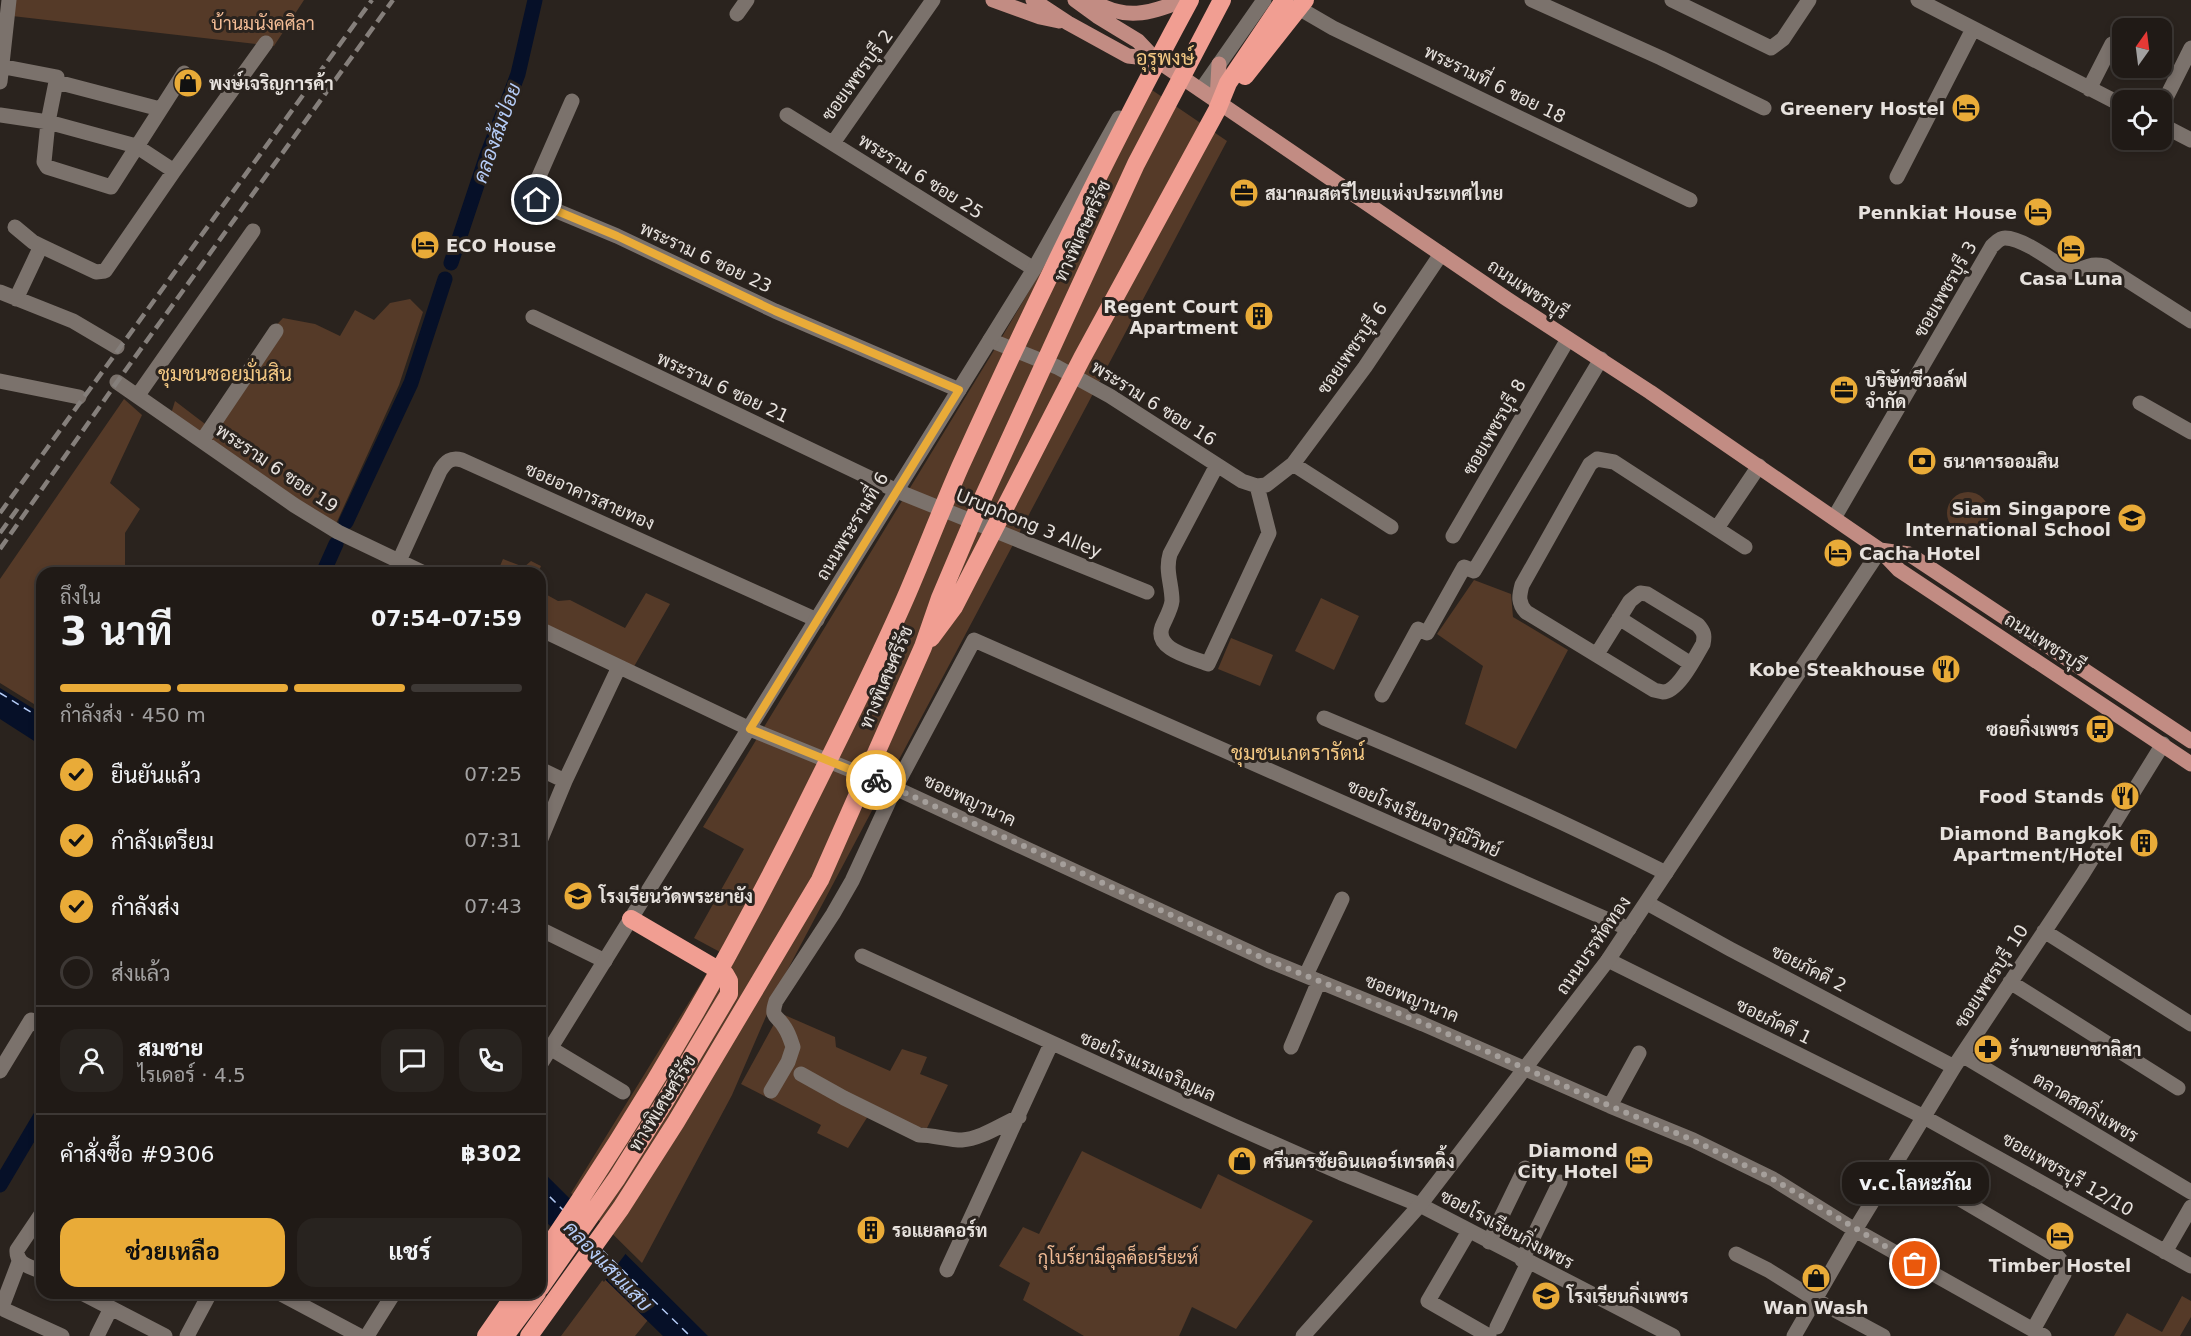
<!DOCTYPE html>
<html lang="th">
<meta charset="utf-8">
<style>
body{margin:0;font-family:"DejaVu Sans",Sarabun,sans-serif;background:#28231f;color:#f1f3f6;height:100vh;display:flex;flex-direction:column;font-size:22px;white-space:nowrap}
*{box-sizing:border-box;margin:0}
p{font-size:20px;color:#a2a1a1}
.icon{flex:none;width:33px;height:33px;fill:none;stroke:currentColor;stroke-width:2;stroke-linecap:round;stroke-linejoin:round}
.map{position:relative;flex:1;overflow:hidden}
.side{position:absolute;left:36px;top:567px;width:510px;height:732px;display:flex;flex-direction:column;background:#201a16;border-radius:18px;box-shadow:0 3px 9px #0003,0 0 0 2px #3d3835}
.side>*{flex:none}
.needle{width:39px;rotate:14deg}
.controls{position:absolute;left:2112px;top:18px;display:grid;gap:12px}
.controls a{display:grid;place-items:center;width:60px;height:60px;border-radius:12px;background:#201a16;box-shadow:0 3px 9px #0003,0 0 0 2px #3d3835;font-size:30px}
.pin{position:absolute;display:grid;place-items:center;width:51px;height:51px;color:#fff;margin:-26px;border:3px solid #fff;border-radius:50%;box-shadow:0 2px 6px #0007}
.courier{position:absolute;display:grid;place-items:center;width:60px;height:60px;margin:-30px;border:4px solid #e9ab38;border-radius:50%;background:#fff;color:#222;box-shadow:0 2px 8px #0007}
.bubble{position:absolute;height:42px;border-radius:18px;background:#201a16;box-shadow:0 3px 9px #0003,0 0 0 2px #3d3835;font-size:20px;font-weight:700;line-height:42px;text-align:center}
.headline em{font-style:normal;font-weight:700}
.headline div{display:flex;flex-direction:column-reverse}
.headline{display:flex;align-items:center;justify-content:space-between;height:102px;padding:0 24px}
h1{font-size:39px;font-weight:700;line-height:45px}
.bar{display:grid;grid-template-columns:repeat(4,1fr);gap:9px 6px;align-content:center;height:72px;padding:0 24px}
.bar i{height:8px;border-radius:4px;background:#3d3835}
.bar .active{background:#e9ab38}
.bar p{grid-column:span 4}
.line{display:flex;align-items:center;gap:15px;padding:0 24px;border-top:2px solid #3d3835}
.line div{flex:1}
.round{display:grid;place-items:center;flex:none;width:63px;height:63px;border-radius:18px;background:#28231f}
ol{padding:0 24px;list-style:none}
li{display:flex;align-items:center;gap:18px;height:66px}
li p{margin-inline-start:auto}
li .icon{padding:6px;border-radius:50%;background:#e9ab38;color:#111;stroke-width:4}
li:last-child{color:#a2a1a1}
li i{width:33px;height:33px;border:3px solid #3d3835;border-radius:50%}
.cta{display:flex;gap:12px;margin-top:auto;padding:12px 24px}
.cta a{flex:1;height:69px;border-radius:18px;background:#e9ab38;color:#111;font-size:24px;font-weight:700;line-height:69px;text-align:center}
.cta a+a{background:#28231f;color:#f1f3f6}
.map>svg:first-child{display:block}
.green{fill:#553a28}
.water{fill:#061028}
.pier{fill:#2a231e}
.lines{fill:none;stroke-linecap:round;stroke-linejoin:round}
.canal{stroke:#061028;stroke-width:15}
.ferry{stroke:#b5ccf7;stroke-width:1.5;stroke-dasharray:8 6;stroke-linecap:butt}
.street{stroke:#7b726c;stroke-width:15}
.secondary{stroke:#7b726c;stroke-width:15}
.primary{stroke:#c28c83;stroke-width:15}
.highway{stroke:#f19e92;stroke-width:18}
.rail{stroke:#857f7b;stroke-width:4.5;stroke-dasharray:12 6;stroke-linecap:butt}
.done{stroke:#a59f9b;stroke-width:6;stroke-dasharray:0 10.8}
.route{stroke:#e9ab38;stroke-width:8}
.labels{text-anchor:middle;dominant-baseline:central;stroke-width:6;stroke-linejoin:round;paint-order:stroke}
.park-label{font-size:18px;fill:#f1bb95;stroke:#2a231e}
.street-label{font-size:18px;fill:#e7e2de;stroke:#2a231e}
.poi-label{font-size:18px;font-weight:bold;fill:#e7e2de;stroke:#2a231e;text-anchor:start}
.neighbourhood-label{font-size:20px;fill:#f3c883;stroke:#2a231e}
.water-label{font-size:20px;font-style:italic;fill:#b5ccf7;stroke:#2a231e}
</style>
<div class="map">
<svg width="2191" height="1336" viewBox="0 0 2191 1336">
<rect width="100%" height="100%" fill="#2a231e"/>
<!-- green -->
<path class="green" d="M14 0H304L274 46 12 16Z
M1149 88 1227 141 780 984 732 1095 642 1263 571 1193 720 952 694 938 744 849 703 827 996 347Z
M410 299 423 312 399 385 335 526 171 414 175 401 209 427 264 338 283 318 315 324 340 336 355 310 374 320 390 303Z
M124 399 142 415 110 483 140 509 125 533V573H42V709L0 683V579Z
M1947 513a21 21 0 1 1 42 0a21 21 0 1 1-42 0Z
M503 559 524 567 531 561 541 566 538 573H497Z
M1474 580 1511 594 1513 617 1568 650 1516 749 1465 724 1483 666 1437 634Z
M540 591 558 601 570 600 625 628 646 593 670 604 632 670 540 625Z
M1321 598 1359 616 1334 670 1295 651Z
M1231 638 1273 655 1260 686 1218 669Z
M780 1013 835 1037 836 1047 890 1071 902 1049 927 1057 920 1074 948 1085 927 1128 914 1127 868 1116 848 1148 817 1133 821 1125 741 1084Z
M1082 1151 1201 1209 1218 1174 1313 1221 1236 1329 1192 1307 1179 1336H1084L1023 1300 1030 1283 999 1266 1023 1227 1039 1234Z
M604 1278 648 1320 635 1336H561Z
M2182 1296 2191 1301V1317L2180 1336H2114L2127 1313 2162 1332Z"/>
<!-- water -->
<path class="water" d="M0 688 42 714V746L0 719Z
M540 1169 708 1336H663L540 1216Z"/>
<!-- pier -->
<path class="pier" d="M572 1197 627 1252 604 1282 549 1229Z"/>
<g class="lines">
<!-- canal -->
<path class="canal" d="M451 263 486 158 518 74 535 0
M346 522 411 383 445 279
M323 573 336 544
M0 1185 42 1114"/>
<!-- ferry -->
<path class="ferry" d="M0 693 42 719
M540 1187 563 1210
M602 1250 690 1336"/>
<!-- street -->
<path class="street" d="M1532 0 1661 58 1764 108
M1672 0 1771 48 1783 39 1809 0
M1918 0 2122 105
M1290 3 1333 28 1690 200
M737 14 747 0
M0 66 57 77 48 122 44 162 47 167 111 187 184 73
M0 82 9 0
M57 82 160 109
M2089 89 2112 44
M572 101 533 190 537 200 545 206 617 236 775 311 959 390
M2162 106 2191 48
M0 115 48 122 136 146 174 171
M787 115 1034 269
M2162 125 2191 140
M833 143 933 0
M1897 177 1973 29
M15 227 33 242 41 246 96 272 105 271 174 171 266 43
M0 292 73 321 117 347
M16 299 41 246
M533 317 897 491 1147 592
M990 340 1057 367 1110 396 1242 481 1257 486 1266 485 1293 464 1365 367 1441 254
M0 381 79 397
M117 382 294 505 338 532 424 573
M138 395 253 231
M2140 403 2191 432
M202 441 276 331
M1293 464 1391 527
M1217 465 1170 554C1165 571 1172 584 1172 601 1171 610 1165 619 1162 627 1154 650 1192 657 1208 664L1269 533 1257 486
M1834 518 1992 246C1996 243 1999 238 2005 238 2023 238 2054 262 2070 272 2086 270 2087 262 2105 266L2191 321
M1717 528 1759 466
M1453 536 1568 339
M399 561 440 471C446 461 451 457 462 460L817 620
M1619 618 1691 664
M540 629 750 729 895 788 1267 960 1423 1024 1610 1106 1693 1140 1773 1179 1855 1230 2044 1336
M1597 654 1630 601 1640 593 1647 594 1698 625C1704 632 1705 635 1703 644 1696 656 1678 692 1663 692 1663 692 1654 690 1654 690L1526 612C1518 603 1519 596 1522 585L1590 464 1597 459 1614 462 1745 547
M1382 695 1418 629 1427 633 1464 567 1474 571 1601 359
M1324 718C1440 766 1554 817 1666 873
M540 769 565 781
M540 841 565 781 619 667
M1647 903 1730 949 1954 1067
M540 929 605 961
M2044 931 2191 1024
M862 956 1234 1126 1341 1173 1420 1205 1673 1336
M1608 960 1924 1117 2191 1266
M1306 975 1342 899
M2010 982 2178 1088
M1291 1047 1319 981
M550 1048 623 1092
M1962 1055 2191 1192
M0 1071 31 1020 42 1028
M801 1074 844 1098 919 1135C934 1135 948 1140 962 1140 981 1139 1002 1124 1019 1117
M771 1091 788 1062 793 1047C791 1041 789 1034 785 1028 777 1014 770 1019 776 1001L833 914 852 881 895 788 974 640 1629 929
M1610 1106 1639 1053
M1897 1162 2057 1256C2063 1262 2065 1266 2064 1274L2033 1330
M42 1213 17 1250C16 1265 30 1266 42 1272
M1469 1231 1428 1301 1489 1336
M1489 1242 1525 1168
M2165 1252 2191 1207
M1736 1254 1768 1270 1816 1300 1883 1336
M1522 1260 1560 1182
M19 1262 3 1304 5 1310 62 1336
M947 1270 1051 1044
M82 1293 165 1336
M279 1293 360 1336
M1497 1327 1528 1263
M97 1336 111 1308
M187 1336 210 1293
M1794 1336 1855 1230 1954 1067 2082 875 2163 744"/>
<!-- secondary -->
<path class="secondary" d="M1201 90 1264 0
M540 1065 1034 269 1119 118
M367 1336 394 1293
M1303 1336 1420 1205 1608 960 1880 550"/>
<!-- primary -->
<path class="primary" d="M993 0 1040 17 1059 21
M1033 0 1068 23 1128 56 1155 59
M1075 0 1097 16 1138 41 1155 59 1507 299 1650 392 1880 550 1899 570 2191 764
M1091 0C1124 21 1150 14 1183 0
M1217 101 1219 64
M1880 550 1909 554 2191 741"/>
<!-- highway -->
<path class="highway" d="M1245 76 1305 0
M931 638 954 607 1082 358 1217 110 1228 83 1284 0
M540 1259C644 1108 736 949 816 785 848 721 880 657 908 592 926 550 942 508 960 467 1032 309 1107 153 1190 0
M540 1288 617 1178 664 1103 729 994V981L725 974 631 919
M486 1336 516 1293
M505 1336 537 1293
M529 1336 621 1208 676 1122 820 880 923 647 940 598 976 513 1067 314 1136 164 1222 0"/>
<!-- rail -->
<path class="rail" d="M0 513 372 0
M0 533 21 504
M0 549 117 382 393 0"/>
</g>
<g class="lines">
<!-- done -->
<path class="done" d="M876 780 1024 846 1267 960 1423 1023 1610 1106 1693 1140 1773 1179 1915 1264"/>
<!-- route -->
<path class="route" d="M537 200 545 206 617 236 775 311 959 390 750 729 876 780"/>
</g>
<!-- icons -->
<defs>
<g id="shop-disc" transform="scale(1.5)"><circle r="9.5" fill="#e9ab38" stroke="#2a231e"/><path d="M-5-2.5h2.3a2.7 3.5 0 0 1 5.4 0H5L5.5 6h-11ZM-1.5-2.5h3a1.5 2.3 0 0 0-3 0Z" fill="#111"/></g>
<g id="hotel-disc" transform="scale(1.5)"><circle r="9.5" fill="#e9ab38" stroke="#2a231e"/><path d="M-6-4.5h1.5V1H6V5H4.5V3h-9V5H-6ZM-4 0a1.8 1.8 0 1 1 3.6 0ZM.5 0V-2.5h3Q6-2.5 6 0Z" fill="#111"/></g>
<g id="office-disc" transform="scale(1.5)"><circle r="9.5" fill="#e9ab38" stroke="#2a231e"/><path d="M-6-3h4V-5.5h4V-3h4V5H-6ZM-1-4.5V-3h2v-1.5ZM-6 0V1H6V0Z" fill="#111"/></g>
<g id="building-disc" transform="scale(1.5)"><circle r="9.5" fill="#e9ab38" stroke="#2a231e"/><path d="M-4-6H4V6H1V3H-1V6H-4ZM-2.5-4.3h1.7v1.8h-1.7ZM.8-4.3h1.7v1.8H.8ZM-2.5-1h1.7V.8h-1.7ZM.8-1h1.7V.8H.8Z" fill="#111"/></g>
<g id="bank-disc" transform="scale(1.5)"><circle r="9.5" fill="#e9ab38" stroke="#2a231e"/><path d="M-6-4H6V4H-6ZM0-2.3a2.3 2.3 0 1 0 0 4.6a2.3 2.3 0 1 0 0-4.6Z" fill="#111"/></g>
<g id="school-disc" transform="scale(1.5)"><circle r="9.5" fill="#e9ab38" stroke="#2a231e"/><path d="M0-5L7-2L0 1L-7-2ZM-4 1L0 2.5L4 1V4Q0 6-4 4Z" fill="#111"/></g>
<g id="restaurant-disc" transform="scale(1.5)"><circle r="9.5" fill="#e9ab38" stroke="#2a231e"/><path d="M-5-6h1v4h1v-4h1v4h1v-4h1v5L-1.5 .5V6h-2V.5L-5-1ZM5-6V6H3V1.5H1.5Q1.5-4 5-6Z" fill="#111"/></g>
<g id="bus-disc" transform="scale(1.5)"><circle r="9.5" fill="#e9ab38" stroke="#2a231e"/><path d="M-5-6H5V4H4V6H2V4H-2V6H-4V4H-5ZM-3.5-4V0h7V-4ZM-3.5 1.2v1.5H-2V1.2ZM2 1.2v1.5H3.5V1.2Z" fill="#111"/></g>
<g id="pharmacy-disc" transform="scale(1.5)"><circle r="9.5" fill="#e9ab38" stroke="#2a231e"/><path d="M-2-6h4v4h4v4h-4v4h-4v-4h-4v-4h4Z" fill="#111"/></g>
</defs>
<g fill-rule="evenodd">
<use href="#shop-disc" x="188" y="83"/>
<use href="#hotel-disc" x="1966" y="108"/>
<use href="#office-disc" x="1244" y="193"/>
<use href="#hotel-disc" x="2038" y="212"/>
<use href="#hotel-disc" x="425" y="245"/>
<use href="#hotel-disc" x="2071" y="249"/>
<use href="#building-disc" x="1259" y="316"/>
<use href="#office-disc" x="1844" y="390"/>
<use href="#bank-disc" x="1922" y="461"/>
<use href="#school-disc" x="2132" y="518"/>
<use href="#hotel-disc" x="1838" y="553"/>
<use href="#restaurant-disc" x="1946" y="669"/>
<use href="#bus-disc" x="2100" y="729"/>
<use href="#restaurant-disc" x="2125" y="796"/>
<use href="#building-disc" x="2144" y="843"/>
<use href="#school-disc" x="578" y="896"/>
<use href="#pharmacy-disc" x="1988" y="1049"/>
<use href="#hotel-disc" x="1639" y="1160"/>
<use href="#shop-disc" x="1242" y="1161"/>
<use href="#building-disc" x="871" y="1230"/>
<use href="#hotel-disc" x="2060" y="1236"/>
<use href="#shop-disc" x="1816" y="1278"/>
<use href="#school-disc" x="1546" y="1296"/>
</g>
<g class="labels">
<!-- park labels -->
<g class="park-label">
<text x="263" y="23">บ้านมนังคศิลา</text>
<text x="1118" y="1257">กุโบร์ยามีอุลค็อยรียะห์</text>
</g>
<!-- street labels -->
<g class="street-label">
<text transform="translate(857 75) rotate(-54)">ซอยเพชรบุรี 2</text>
<text transform="translate(1495 84) rotate(26)">พระรามที่ 6 ซอย 18</text>
<text transform="translate(921 176) rotate(32)">พระราม 6 ซอย 25</text>
<text transform="translate(1082 231) rotate(-65)">ทางพิเศษศรีรัช</text>
<text transform="translate(706 257) rotate(25)">พระราม 6 ซอย 23</text>
<text transform="translate(1528 289) rotate(34)">ถนนเพชรบุรี</text>
<text transform="translate(1945 289) rotate(-60)">ซอยเพชรบุรี 3</text>
<text transform="translate(1352 348) rotate(-55)">ซอยเพชรบุรี 6</text>
<text transform="translate(723 387) rotate(25)">พระราม 6 ซอย 21</text>
<text transform="translate(1154 403) rotate(32)">พระราม 6 ซอย 16</text>
<text transform="translate(1494 427) rotate(-60)">ซอยเพชรบุรี 8</text>
<text transform="translate(277 468) rotate(34)">พระราม 6 ซอย 19</text>
<text transform="translate(590 496) rotate(24)">ซอยอาคารสายทอง</text>
<text transform="translate(1029 523) rotate(22)">Uruphong 3 Alley</text>
<text transform="translate(852 526) rotate(-59)">ถนนพระรามที่ 6</text>
<text transform="translate(2045 642) rotate(33)">ถนนเพชรบุรี</text>
<text transform="translate(886 677) rotate(-67)">ทางพิเศษศรีรัช</text>
<text transform="translate(970 800) rotate(25)">ซอยพญานาค</text>
<text transform="translate(1424 818) rotate(24)">ซอยโรงเรียนจารุณีวิทย์</text>
<text transform="translate(1593 945) rotate(-55)">ถนนบรรทัดทอง</text>
<text transform="translate(1809 968) rotate(27)">ซอยภัคดี 2</text>
<text transform="translate(1991 976) rotate(-57)">ซอยเพชรบุรี 10</text>
<text transform="translate(1412 998) rotate(22)">ซอยพญานาค</text>
<text transform="translate(1774 1021) rotate(26)">ซอยภัคดี 1</text>
<text transform="translate(1148 1066) rotate(24)">ซอยโรงแรมเจริญผล</text>
<text transform="translate(662 1103) rotate(-58)">ทางพิเศษศรีรัช</text>
<text transform="translate(2086 1107) rotate(31)">ตลาดสดกิ่งเพชร</text>
<text transform="translate(2068 1174) rotate(30)">ซอยเพชรบุรี 12/10</text>
<text transform="translate(1507 1229) rotate(28)">ซอยโรงเรียนกิ่งเพชร</text>
</g>
<!-- poi labels -->
<g class="poi-label">
<text x="209" y="83">พงษ์เจริญการค้า</text>
<text x="1945" y="108" text-anchor="end">Greenery Hostel</text>
<text x="1265" y="193">สมาคมสตรีไทยแห่งประเทศไทย</text>
<text x="2017" y="212" text-anchor="end">Pennkiat House</text>
<text x="446" y="245">ECO House</text>
<text x="2071" y="278" text-anchor="middle">Casa Luna</text>
<text x="1238" y="306" text-anchor="end">Regent Court<tspan x="1238" dy="21">Apartment</tspan></text>
<text x="1865" y="380">บริษัทซีวอล์ฟ<tspan x="1865" dy="21">จำกัด</tspan></text>
<text x="1943" y="461">ธนาคารออมสิน</text>
<text x="2111" y="508" text-anchor="end">Siam Singapore<tspan x="2111" dy="21">International School</tspan></text>
<text x="1859" y="553">Cacha Hotel</text>
<text x="1925" y="669" text-anchor="end">Kobe Steakhouse</text>
<text x="2079" y="729" text-anchor="end">ซอยกิ่งเพชร</text>
<text x="2104" y="796" text-anchor="end">Food Stands</text>
<text x="2123" y="833" text-anchor="end">Diamond Bangkok<tspan x="2123" dy="21">Apartment/Hotel</tspan></text>
<text x="599" y="896">โรงเรียนวัดพระยายัง</text>
<text x="2009" y="1049">ร้านขายยาชาลิสา</text>
<text x="1618" y="1150" text-anchor="end">Diamond<tspan x="1618" dy="21">City Hotel</tspan></text>
<text x="1263" y="1161">ศรีนครชัยอินเตอร์เทรดดิ้ง</text>
<text x="892" y="1230">รอแยลคอร์ท</text>
<text x="2060" y="1265" text-anchor="middle">Timber Hostel</text>
<text x="1567" y="1296">โรงเรียนกิ่งเพชร</text>
<text x="1816" y="1307" text-anchor="middle">Wan Wash</text>
</g>
<!-- neighbourhood labels -->
<g class="neighbourhood-label">
<text x="1165" y="58">อุรุพงษ์</text>
<text x="225" y="374">ชุมชนซอยมั่นสิน</text>
<text x="1298" y="753">ชุมชนเภตรารัตน์</text>
</g>
<!-- water labels -->
<g class="water-label">
<text transform="translate(497 133) rotate(-70)">คลองส้มป่อย</text>
<text transform="translate(608 1266) rotate(46)">คลองแสนแสบ</text>
</g>
</g>
</svg>
<div class="controls">
<a><svg class="needle" viewBox="-14 -14 28 28"><path d="M0-13l5 13h-10z" fill="#e53935"/><path d="M0 13l5-13h-10z" fill="#a2a1a1"/></svg></a>
<a><svg class="icon" aria-label="locate" viewBox="0 0 24 24"><circle cx="12" cy="12" r="6"/><path d="M12 2v4M12 18v4M2 12h4M18 12h4"/></svg></a>
</div>
<div class="pin" style="left:1915px;top:1264px;background:#ea580c"><svg class="icon" aria-label="bag" viewBox="0 0 24 24"><path d="M5 8h14l-1 12H6zM9 8a3 3 0 0 1 6 0"/></svg></div>
<div class="pin" style="left:537px;top:200px;background:#1f2937"><svg class="icon" aria-label="home" viewBox="0 0 24 24"><path d="M3 11l9-7 9 7M6 9v11h12V9"/></svg></div>
<div class="courier" style="left:876px;top:780px"><svg class="icon" aria-label="bike" viewBox="0 0 24 24"><circle cx="6" cy="16" r="4"/><circle cx="18" cy="16" r="4"/><path d="M6 16l4-8h5l3 8M10 8l3 8H6M13 5h3"/></svg></div>
<div class="bubble" style="left:1842px;top:1162px;width:147px">v.c.โลหะภัณ</div>
<section class="side">
<div class="headline"><div><h1>3 นาที</h1><p>ถึงใน</p></div><em>07:54–07:59</em></div>
<div class="bar"><i class="active"></i><i class="active"></i><i class="active"></i><i></i><p>กำลังส่ง · 450 m</p></div>
<ol>
<li><svg class="icon" aria-label="check" viewBox="0 0 24 24"><path d="M5 12l5 5 9-10"/></svg>ยืนยันแล้ว<p>07:25</p></li>
<li><svg class="icon" aria-label="check" viewBox="0 0 24 24"><path d="M5 12l5 5 9-10"/></svg>กำลังเตรียม<p>07:31</p></li>
<li><svg class="icon" aria-label="check" viewBox="0 0 24 24"><path d="M5 12l5 5 9-10"/></svg>กำลังส่ง<p>07:43</p></li>
<li><i></i>ส่งแล้ว</li>
</ol>
<div class="line" style="height:108px"><a class="round"><svg class="icon" aria-label="person" viewBox="0 0 24 24"><circle cx="12" cy="8" r="4"/><path d="M4 21q1-7 8-7t8 7"/></svg></a><div><b>สมชาย</b><p>ไรเดอร์ · 4.5</p></div><a class="round"><svg class="icon" aria-label="chat" viewBox="0 0 24 24"><path d="M4 5h16v11H9l-5 4z"/></svg></a><a class="round"><svg class="icon" aria-label="phone" viewBox="0 0 24 24"><path d="M5 4h4l2 5-3 2q2 4 5 5l2-3 5 2v4C11 20 4 13 5 4z"/></svg></a></div>
<div class="line" style="height:78px"><div>คำสั่งซื้อ #9306</div><b>฿302</b></div>
<div class="cta"><a>ช่วยเหลือ</a><a>แชร์</a></div>
</section>
</div>
